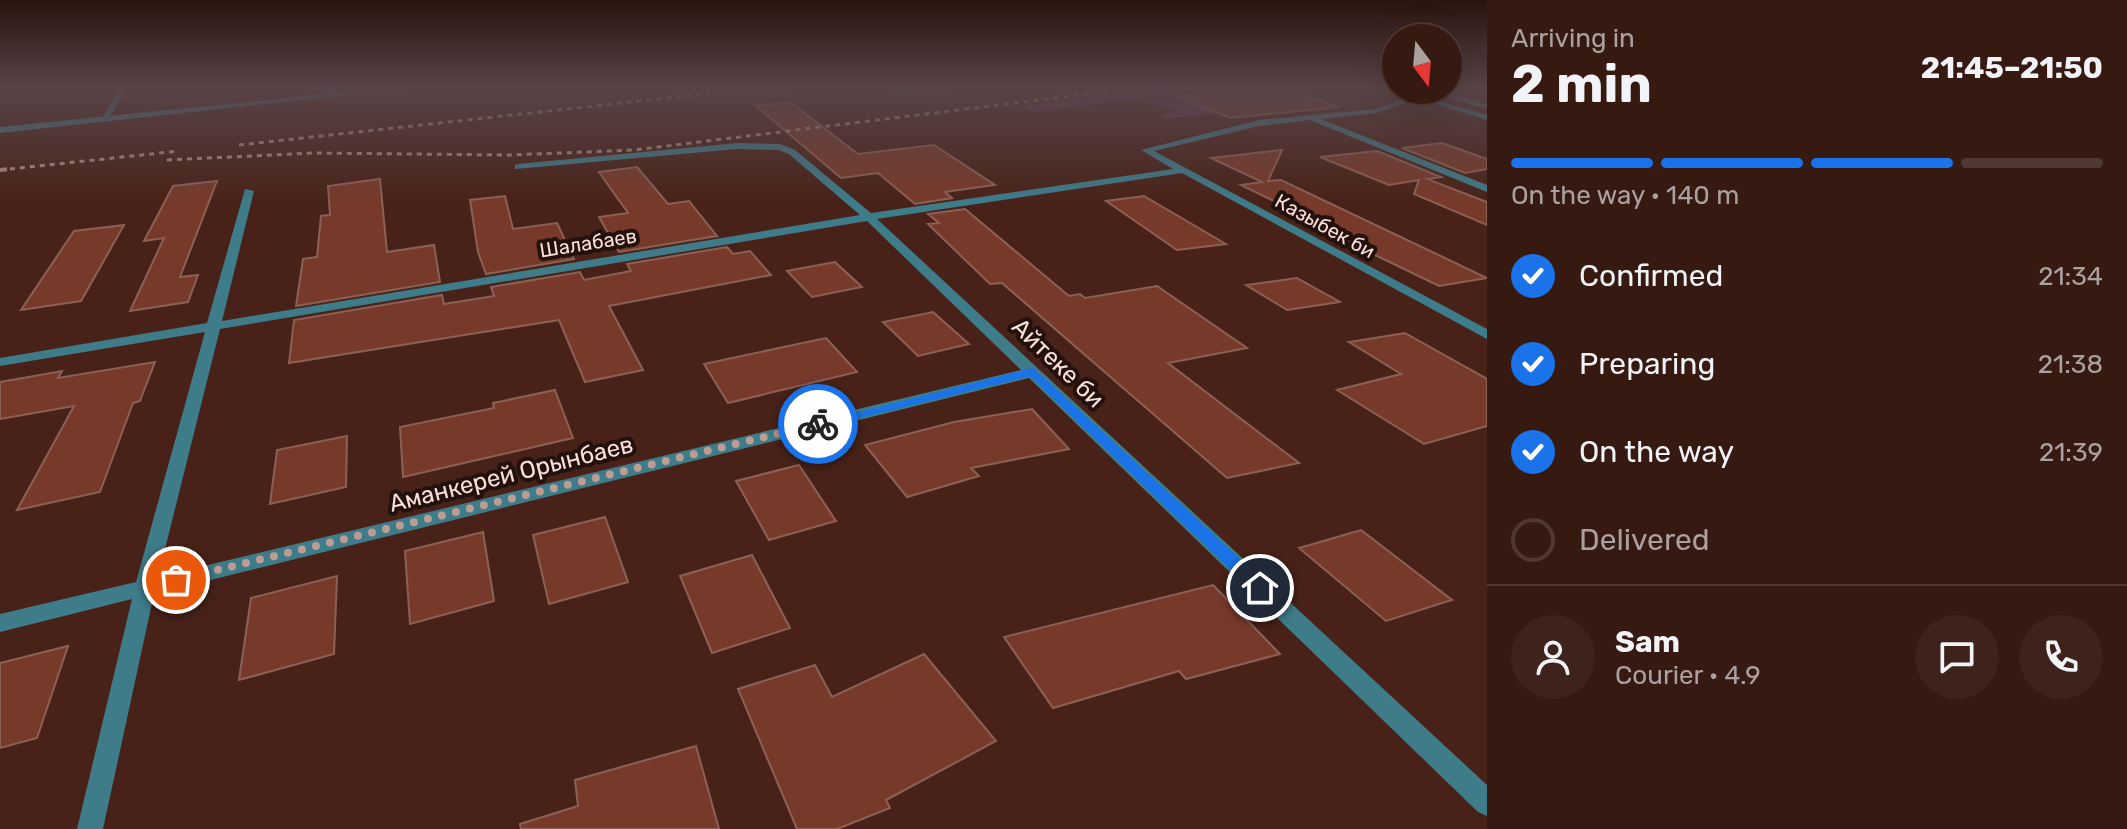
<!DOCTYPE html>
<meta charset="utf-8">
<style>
body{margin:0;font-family:Rubik,sans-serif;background:#3d231b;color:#f1f3f6;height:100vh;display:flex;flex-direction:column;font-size:30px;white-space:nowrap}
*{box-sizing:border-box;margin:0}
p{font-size:26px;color:#aaa19f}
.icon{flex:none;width:44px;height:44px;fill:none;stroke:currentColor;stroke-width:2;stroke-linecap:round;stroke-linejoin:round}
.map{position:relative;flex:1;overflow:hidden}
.sheet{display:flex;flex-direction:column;background:#361a12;width:640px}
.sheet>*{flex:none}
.needle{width:52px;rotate:164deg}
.buttons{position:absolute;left:1382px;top:24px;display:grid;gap:16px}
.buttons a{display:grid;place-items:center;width:80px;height:80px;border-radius:50%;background:#361a12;box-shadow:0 8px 32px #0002,0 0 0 2px #503832;font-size:40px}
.pin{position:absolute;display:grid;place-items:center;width:68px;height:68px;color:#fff;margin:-34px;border:4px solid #fff;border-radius:50%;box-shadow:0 2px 8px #0007}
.courier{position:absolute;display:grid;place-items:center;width:80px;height:80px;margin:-40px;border:6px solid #1a73e8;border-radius:50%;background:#fff;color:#222;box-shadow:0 2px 10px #0007}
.overview em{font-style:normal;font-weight:700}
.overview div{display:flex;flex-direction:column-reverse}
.overview{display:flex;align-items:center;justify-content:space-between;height:136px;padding:0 24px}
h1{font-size:52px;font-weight:700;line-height:60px}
.bar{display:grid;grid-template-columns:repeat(4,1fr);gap:12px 8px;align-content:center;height:96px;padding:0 24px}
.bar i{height:10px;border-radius:6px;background:#503832}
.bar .on{background:#1a73e8}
.bar p{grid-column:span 4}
.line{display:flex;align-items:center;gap:20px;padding:0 24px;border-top:2px solid #503832}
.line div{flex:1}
.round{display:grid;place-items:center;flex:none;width:84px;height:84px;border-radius:42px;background:#3d231b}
ol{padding:0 24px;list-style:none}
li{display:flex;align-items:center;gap:24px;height:88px}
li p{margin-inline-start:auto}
li .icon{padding:8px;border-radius:50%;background:#1a73e8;color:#fff;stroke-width:4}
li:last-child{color:#aaa19f}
li i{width:44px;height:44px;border:4px solid #503832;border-radius:50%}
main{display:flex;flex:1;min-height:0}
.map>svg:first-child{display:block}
.green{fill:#613257}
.building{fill:#773a2a;stroke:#8c6155;stroke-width:2}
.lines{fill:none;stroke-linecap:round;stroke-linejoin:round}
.service{fill:#3e7c8a;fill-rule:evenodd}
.minor{fill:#3e7c8a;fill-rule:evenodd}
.tertiary{fill:#3e7c8a;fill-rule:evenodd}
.rail-far1{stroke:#ae8f86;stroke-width:3;stroke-dasharray:5 5;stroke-linecap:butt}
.rail{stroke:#ae8f86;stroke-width:4;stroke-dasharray:7 7;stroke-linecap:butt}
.route{fill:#1a73e8}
.done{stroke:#bb9d95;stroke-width:8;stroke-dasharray:0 14.4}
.labels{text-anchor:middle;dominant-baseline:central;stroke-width:8;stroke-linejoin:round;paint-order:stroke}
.far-street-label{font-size:20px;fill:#f9dfd8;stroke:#22110d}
.street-label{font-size:24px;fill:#f9dfd8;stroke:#22110d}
</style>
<main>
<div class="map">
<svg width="1487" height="829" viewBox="0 0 1487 829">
<rect width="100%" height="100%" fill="#482218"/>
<!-- green -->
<path class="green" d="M1171 87 1213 89 1033 112 1023 106Z
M1184 97 1216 108 1208 109 1214 113 1167 119 1158 115 1177 112 1150 101Z"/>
<!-- building -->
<path class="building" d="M1189 87H1216L1223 93 1239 87H1278L1339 107 1230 118 1178 97 1202 95Z
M790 102 858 154 934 145 995 185 945 192 952 198 915 204 878 173 841 178 756 106Z
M1442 143 1487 159V169L1465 173 1402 148Z
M1282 150 1268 181 1281 180 1487 278 1439 286 1278 208 1286 207 1241 185 1262 182 1211 158Z
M1377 151 1441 177 1427 179 1487 202V225L1414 194 1419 180 1389 185 1320 157Z
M637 167 668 204 689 201 717 236 619 252 599 217 628 213 599 172Z
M380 179 387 252 434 245 440 282 296 306 303 259 317 257 321 216 330 215 328 186Z
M217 181 180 277 198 275 188 302 130 311 164 238 144 241 173 186Z
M505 196 513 229 557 223 574 259 486 274 478 252 470 200Z
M1144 196 1226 244 1177 250 1106 201Z
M965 209 1069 296 1080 294 1085 298 1157 286 1247 348 1168 363 1299 463 1227 478 1002 283 990 284 928 224 939 223 928 214Z
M124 225 81 301 21 310 74 231Z
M727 247 733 254 750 251 771 275 609 306 643 370 585 382 559 320 289 363 294 320 442 295 444 304 494 296 491 287 580 272 584 280 631 271 627 264Z
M835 262 862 287 812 297 787 271Z
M1297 278 1340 302 1287 310 1246 285Z
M933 312 969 344 918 356 883 322Z
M1405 333 1487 379V426L1424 444 1337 390 1401 374 1349 342Z
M826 338 857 372 728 403 704 364Z
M155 362 140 401 133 403 100 492 17 510 74 406 0 419V382L62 371 58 378Z
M555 390 573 438 403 477 400 427 494 408 493 403Z
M1032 409 1069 449 971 468 979 476 907 497 865 445 954 422Z
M347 436 346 487 270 504 277 450Z
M799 465 836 521 769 540 736 481Z
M605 517 628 582 549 604 533 535Z
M1361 530 1452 600 1386 621 1299 548Z
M483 532 494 601 410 624 405 551Z
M752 555 790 628 712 653 680 576Z
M337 576 334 654 239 680 251 598Z
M1213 585 1280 654 1186 679 1179 671 1053 708 1004 637Z
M68 646 37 738 0 748V663Z
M924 654 996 741 886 800 890 808 837 829H797L738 689 815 665 832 697Z
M696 746 719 829H521L520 824 578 806 575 780Z"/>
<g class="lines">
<!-- service -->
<path class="service" d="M939 87H964L895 96 891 94Z
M1460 87H1479L1449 93 1487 104V109L1441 95 1416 98 1412 96Z"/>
<!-- minor -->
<path class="minor" d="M120 87H128L107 121H101Z
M327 87H335V98H329Z
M1219 87H1236L1222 90Z
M1416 94 1419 98 1377 113 1321 119 1487 185V192L1310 120 1259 126 1154 151 1487 329V339L1182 173 877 219 1487 785V816L1478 812 1029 378 154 594 103 829H77L132 599 0 632V614L136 582 205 332 0 366V358L207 323 245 189 254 191 222 321 860 215 789 154 779 150 737 149 515 169V165L518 164 737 143 780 144 795 150 871 213 1173 169 1141 150 1259 120 1376 109ZM867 221 1021 370 158 577 220 329Z"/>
<!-- tertiary -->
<path class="tertiary" d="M395 87H421L0 133V127Z
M1396 89 1487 115V120L1396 92Z"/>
<!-- rail-far1 -->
<path class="rail-far1" d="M759 91 794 87
M239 145 767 87
M167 160 314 153 510 155 634 150 1144 87
M0 170 179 151"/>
<!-- rail -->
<path class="rail" d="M0 170 9 169"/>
</g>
<!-- sky -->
<linearGradient id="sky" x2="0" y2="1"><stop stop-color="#28130d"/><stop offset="0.43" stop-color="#584448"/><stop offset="1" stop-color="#584448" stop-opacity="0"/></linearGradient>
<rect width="1487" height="203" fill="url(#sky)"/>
<!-- route -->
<path class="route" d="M1033 368 1266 583V592H1254L1030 376 818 428 812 424Z"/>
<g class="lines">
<!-- done -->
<path class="done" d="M176 580 818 424"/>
</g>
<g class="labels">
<!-- far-street labels -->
<g class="far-street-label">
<text transform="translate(1325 226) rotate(29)">Казыбек би</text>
<text transform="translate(588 243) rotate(-9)">Шалабаев</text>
</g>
<!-- street labels -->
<g class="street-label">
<text transform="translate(1058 363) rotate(44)">Айтеке би</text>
<text transform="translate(511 474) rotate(-14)">Аманкерей Орынбаев</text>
</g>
</g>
</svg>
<div class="buttons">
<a><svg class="needle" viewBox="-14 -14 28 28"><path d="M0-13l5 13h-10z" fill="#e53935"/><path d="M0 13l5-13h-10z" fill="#aaa19f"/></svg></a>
</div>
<div class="pin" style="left:176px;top:580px;background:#ea580c"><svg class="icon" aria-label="bag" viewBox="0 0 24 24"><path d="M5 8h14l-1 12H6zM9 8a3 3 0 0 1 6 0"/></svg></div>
<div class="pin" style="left:1260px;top:588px;background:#1f2937"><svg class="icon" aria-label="home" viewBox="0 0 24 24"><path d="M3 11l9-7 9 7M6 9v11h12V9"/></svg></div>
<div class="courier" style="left:818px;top:424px"><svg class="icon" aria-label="bike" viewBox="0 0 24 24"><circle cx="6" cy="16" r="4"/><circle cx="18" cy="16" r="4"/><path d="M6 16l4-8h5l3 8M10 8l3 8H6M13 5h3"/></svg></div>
</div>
<section class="sheet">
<div class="overview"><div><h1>2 min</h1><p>Arriving in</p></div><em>21:45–21:50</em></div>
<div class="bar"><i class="on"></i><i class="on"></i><i class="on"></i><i></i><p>On the way · 140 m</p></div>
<ol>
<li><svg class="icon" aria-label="check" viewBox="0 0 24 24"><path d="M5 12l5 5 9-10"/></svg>Confirmed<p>21:34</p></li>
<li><svg class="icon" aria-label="check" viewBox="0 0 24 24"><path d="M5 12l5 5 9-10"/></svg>Preparing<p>21:38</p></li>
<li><svg class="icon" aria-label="check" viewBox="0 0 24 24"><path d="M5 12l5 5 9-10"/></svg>On the way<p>21:39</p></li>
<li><i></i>Delivered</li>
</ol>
<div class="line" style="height:144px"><a class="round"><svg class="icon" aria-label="person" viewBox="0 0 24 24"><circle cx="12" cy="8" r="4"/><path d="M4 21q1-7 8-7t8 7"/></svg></a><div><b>Sam</b><p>Courier · 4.9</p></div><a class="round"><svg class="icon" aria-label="chat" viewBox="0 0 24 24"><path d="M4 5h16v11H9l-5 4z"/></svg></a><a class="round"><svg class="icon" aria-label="phone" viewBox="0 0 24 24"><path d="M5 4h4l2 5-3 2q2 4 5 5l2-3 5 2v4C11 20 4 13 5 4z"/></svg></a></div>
</section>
</main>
